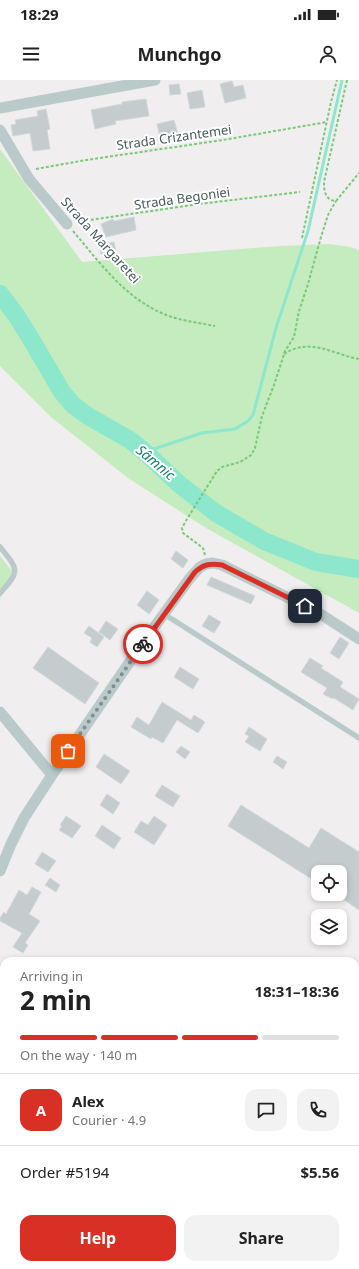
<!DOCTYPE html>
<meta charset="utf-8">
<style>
body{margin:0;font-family:"Noto Sans",sans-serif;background:#f2f2f2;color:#222;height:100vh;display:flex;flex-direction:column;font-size:15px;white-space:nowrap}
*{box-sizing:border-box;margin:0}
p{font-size:13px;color:#767676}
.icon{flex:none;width:22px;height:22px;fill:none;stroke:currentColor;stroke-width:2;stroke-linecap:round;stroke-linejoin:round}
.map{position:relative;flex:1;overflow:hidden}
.drawer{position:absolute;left:0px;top:877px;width:359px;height:312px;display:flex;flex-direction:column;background:#fff;border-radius:12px 12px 0 0;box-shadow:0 2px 6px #0003}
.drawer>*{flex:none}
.tools{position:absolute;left:311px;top:785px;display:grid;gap:8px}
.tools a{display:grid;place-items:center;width:36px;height:36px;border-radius:8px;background:#fff;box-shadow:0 2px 6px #0003;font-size:20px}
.pin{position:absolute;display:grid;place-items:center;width:34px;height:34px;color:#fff;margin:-17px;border-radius:8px;box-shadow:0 2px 6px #0006}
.courier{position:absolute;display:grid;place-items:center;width:40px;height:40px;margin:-20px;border:3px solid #d93025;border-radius:50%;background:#fff;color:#222;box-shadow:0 1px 5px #0007}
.overview em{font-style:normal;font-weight:700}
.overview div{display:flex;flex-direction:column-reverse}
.overview{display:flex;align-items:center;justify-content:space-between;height:68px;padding:0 20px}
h1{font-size:26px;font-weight:700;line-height:30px}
.bar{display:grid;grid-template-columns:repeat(4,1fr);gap:6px 4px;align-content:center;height:48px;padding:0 20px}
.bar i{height:5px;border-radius:3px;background:#e0e0e0}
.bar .on{background:#d93025}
.bar p{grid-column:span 4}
.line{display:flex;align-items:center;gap:10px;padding:0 20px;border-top:1px solid #e0e0e0}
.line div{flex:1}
.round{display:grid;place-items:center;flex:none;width:42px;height:42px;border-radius:12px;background:#f2f2f2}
.button{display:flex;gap:8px;margin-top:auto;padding:8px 20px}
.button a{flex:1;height:46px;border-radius:12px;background:#d93025;color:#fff;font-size:16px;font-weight:700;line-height:46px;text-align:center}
.button a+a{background:#f2f2f2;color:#222}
.status{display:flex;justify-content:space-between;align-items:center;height:28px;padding:0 20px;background:#fff;direction:ltr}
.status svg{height:11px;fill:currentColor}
header{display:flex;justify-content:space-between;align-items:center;height:52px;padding:0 20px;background:#fff;font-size:18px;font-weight:700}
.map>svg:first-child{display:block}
.green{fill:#c4ecbe}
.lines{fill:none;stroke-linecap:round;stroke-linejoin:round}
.stream{stroke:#8de7cc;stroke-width:3}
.river{stroke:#8de7cc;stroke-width:18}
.building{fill:#c5cccd;stroke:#d2d8d9}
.path{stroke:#78c978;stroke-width:2;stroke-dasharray:3 2;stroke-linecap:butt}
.lane{stroke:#bacaca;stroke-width:5.5}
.street{stroke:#bacaca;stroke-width:11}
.done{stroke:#828e8e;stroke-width:4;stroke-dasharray:0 7.2}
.route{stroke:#d93025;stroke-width:5}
.labels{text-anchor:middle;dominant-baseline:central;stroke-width:4;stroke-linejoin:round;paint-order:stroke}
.street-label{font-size:13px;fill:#475a5a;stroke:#fff}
.water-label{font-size:14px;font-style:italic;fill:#138463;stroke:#fff}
</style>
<div class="status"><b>18:29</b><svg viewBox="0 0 49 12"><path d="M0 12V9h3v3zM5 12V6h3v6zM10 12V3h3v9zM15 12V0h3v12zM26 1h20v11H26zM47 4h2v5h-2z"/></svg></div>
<header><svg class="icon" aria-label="menu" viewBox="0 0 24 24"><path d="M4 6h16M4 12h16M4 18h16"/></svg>Munchgo<svg class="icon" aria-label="person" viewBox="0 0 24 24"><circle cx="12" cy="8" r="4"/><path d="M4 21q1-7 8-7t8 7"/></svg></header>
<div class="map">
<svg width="359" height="1189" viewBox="0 0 359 1189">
<rect width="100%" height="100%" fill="#f1eeef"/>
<!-- green -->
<path class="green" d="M0 69 82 182 279 166 330 164 350 167 359 170V533L206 448 128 398 51 337 0 286Z
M0 476 12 491 0 519Z"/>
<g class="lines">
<!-- stream -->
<path class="stream" d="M145 372 202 353 235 349 248 341 253 335 276 248 308 151 342 0"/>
<!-- river -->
<path class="river" d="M0 214 16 235 28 254 62 312 73 325 88 336 130 360 145 372 179 404 216 433 264 461 316 482 359 489"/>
</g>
<!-- building -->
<path class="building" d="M232 1 234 7 243 5 246 18 225 23 220 4Z
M179 4 181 14 170 15 169 5Z
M202 10 205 27 190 29 187 13Z
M146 19 149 36 115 41 116 44 95 49 91 30 122 24V22Z
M46 29 50 49 47 50 50 69 33 71 30 53 13 56 11 45 16 44 15 40 38 36 37 31Z
M174 40 178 54 160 58 157 44Z
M134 137 136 150 106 157 101 144 113 139 114 141Z
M114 162 116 171 101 174 99 165Z
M176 471 188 480 183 488 171 479Z
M211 497 255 516 251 524 207 505Z
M147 511 159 520 149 534 137 525Z
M209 535 221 542 214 553 202 546Z
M106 541 118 549 110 560 99 552Z
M89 546 104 557 97 567 90 562 92 558 84 553Z
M340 557 349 563 339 579 330 573Z
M48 567 99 603 85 624 33 588Z
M310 578 323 586 321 588 343 602 340 607 359 619 353 630 334 618 333 619 323 614 327 608 301 592Z
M180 587 199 599 193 609 174 597Z
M162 622 191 640 194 635 205 642 198 653 177 640 163 663 152 657 151 659 131 647 137 637 149 645Z
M249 647 267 659 260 671 245 662 249 656 245 654Z
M181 666 190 672 185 679 176 672Z
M104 674 130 691 121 704 96 687Z
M277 676 287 682 283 689 273 682Z
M162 705 180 716 173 727 155 716Z
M107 714 120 723 113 734 100 725Z
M241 725 309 768 321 748 359 772V830L340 817V792H318V803L228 746Z
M66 736 81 746 72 758 59 750 62 746 60 745Z
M154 736 167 745 154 765 134 752 141 741 148 745Z
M102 745 121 758 114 769 95 756Z
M42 772 56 781 48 792 35 784Z
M50 798 60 805 56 812 45 805Z
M32 807 41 812 29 834 40 841 25 863 28 865 23 873 13 867 22 853 0 841V838L4 832 6 834 19 810 27 815Z"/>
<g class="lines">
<!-- path -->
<path class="path" d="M347 0 324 102C324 111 325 120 336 121L359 93
M36 89 86 80 223 60 327 42
M76 142 199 124 300 112
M73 151C101 184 127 221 169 236 183 241 200 243 215 246
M302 158 331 22 337 0
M284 274C310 257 332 274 359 279
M205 475 203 468 183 453 182 448 187 439 217 391 222 387 240 382 251 375 255 368 262 336 274 305 285 271 294 257 299 231 308 204 321 157 328 135 336 121"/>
<!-- lane -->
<path class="lane" d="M0 467C18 489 21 491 0 513
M164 534 359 658"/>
<!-- street -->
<path class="street" d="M0 28 155 0
M0 50 29 99 67 144
M0 632 52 695
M0 791 11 764 24 738 52 695 142 564 190 498 200 487 206 484 213 483 222 485 319 533 359 559
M0 1011 4 1013
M0 1101 4 1104
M355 1136 359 1129
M140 1185 148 1189
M331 1189 333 1185"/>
</g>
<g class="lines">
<!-- done -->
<path class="done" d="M68 671 143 564"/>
<!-- route -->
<path class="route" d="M143 564 195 492C204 484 211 483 222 485L305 526"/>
</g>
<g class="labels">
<!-- street labels -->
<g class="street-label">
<text transform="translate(174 57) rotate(-8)">Strada Crizantemei</text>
<text transform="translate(182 118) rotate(-8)">Strada Begoniei</text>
<text transform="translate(101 160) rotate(48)">Strada Margaretei</text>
</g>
<!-- water labels -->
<g class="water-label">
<text transform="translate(156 382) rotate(40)">Sâmnic</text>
</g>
</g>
</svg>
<div class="tools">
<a><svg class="icon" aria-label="locate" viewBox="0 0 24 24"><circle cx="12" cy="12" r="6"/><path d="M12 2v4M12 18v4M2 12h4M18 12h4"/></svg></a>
<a><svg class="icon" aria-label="layers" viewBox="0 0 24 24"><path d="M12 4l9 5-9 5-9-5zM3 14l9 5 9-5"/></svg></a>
</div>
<div class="pin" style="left:68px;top:671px;background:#ea580c"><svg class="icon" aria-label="bag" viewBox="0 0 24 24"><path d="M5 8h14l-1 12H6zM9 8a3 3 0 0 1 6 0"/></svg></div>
<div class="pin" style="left:305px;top:526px;background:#1f2937"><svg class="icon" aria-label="home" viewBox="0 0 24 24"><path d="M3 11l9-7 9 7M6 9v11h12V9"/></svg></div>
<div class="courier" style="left:143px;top:564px"><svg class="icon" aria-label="bike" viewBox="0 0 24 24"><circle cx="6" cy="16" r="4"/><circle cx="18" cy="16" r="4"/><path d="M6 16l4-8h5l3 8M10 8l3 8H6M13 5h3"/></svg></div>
<section class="drawer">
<div class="overview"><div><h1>2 min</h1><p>Arriving in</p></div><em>18:31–18:36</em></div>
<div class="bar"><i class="on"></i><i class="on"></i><i class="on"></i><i></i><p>On the way · 140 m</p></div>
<div class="line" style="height:72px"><b class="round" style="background:#d93025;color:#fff">A</b><div><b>Alex</b><p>Courier · 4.9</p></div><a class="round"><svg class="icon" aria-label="chat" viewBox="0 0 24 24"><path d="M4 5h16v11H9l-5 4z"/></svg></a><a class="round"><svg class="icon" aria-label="phone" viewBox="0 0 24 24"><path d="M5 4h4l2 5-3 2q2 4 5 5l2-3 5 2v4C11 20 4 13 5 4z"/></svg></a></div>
<div class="line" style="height:52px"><div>Order #5194</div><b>$5.56</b></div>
<div class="button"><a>Help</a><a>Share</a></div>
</section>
</div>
